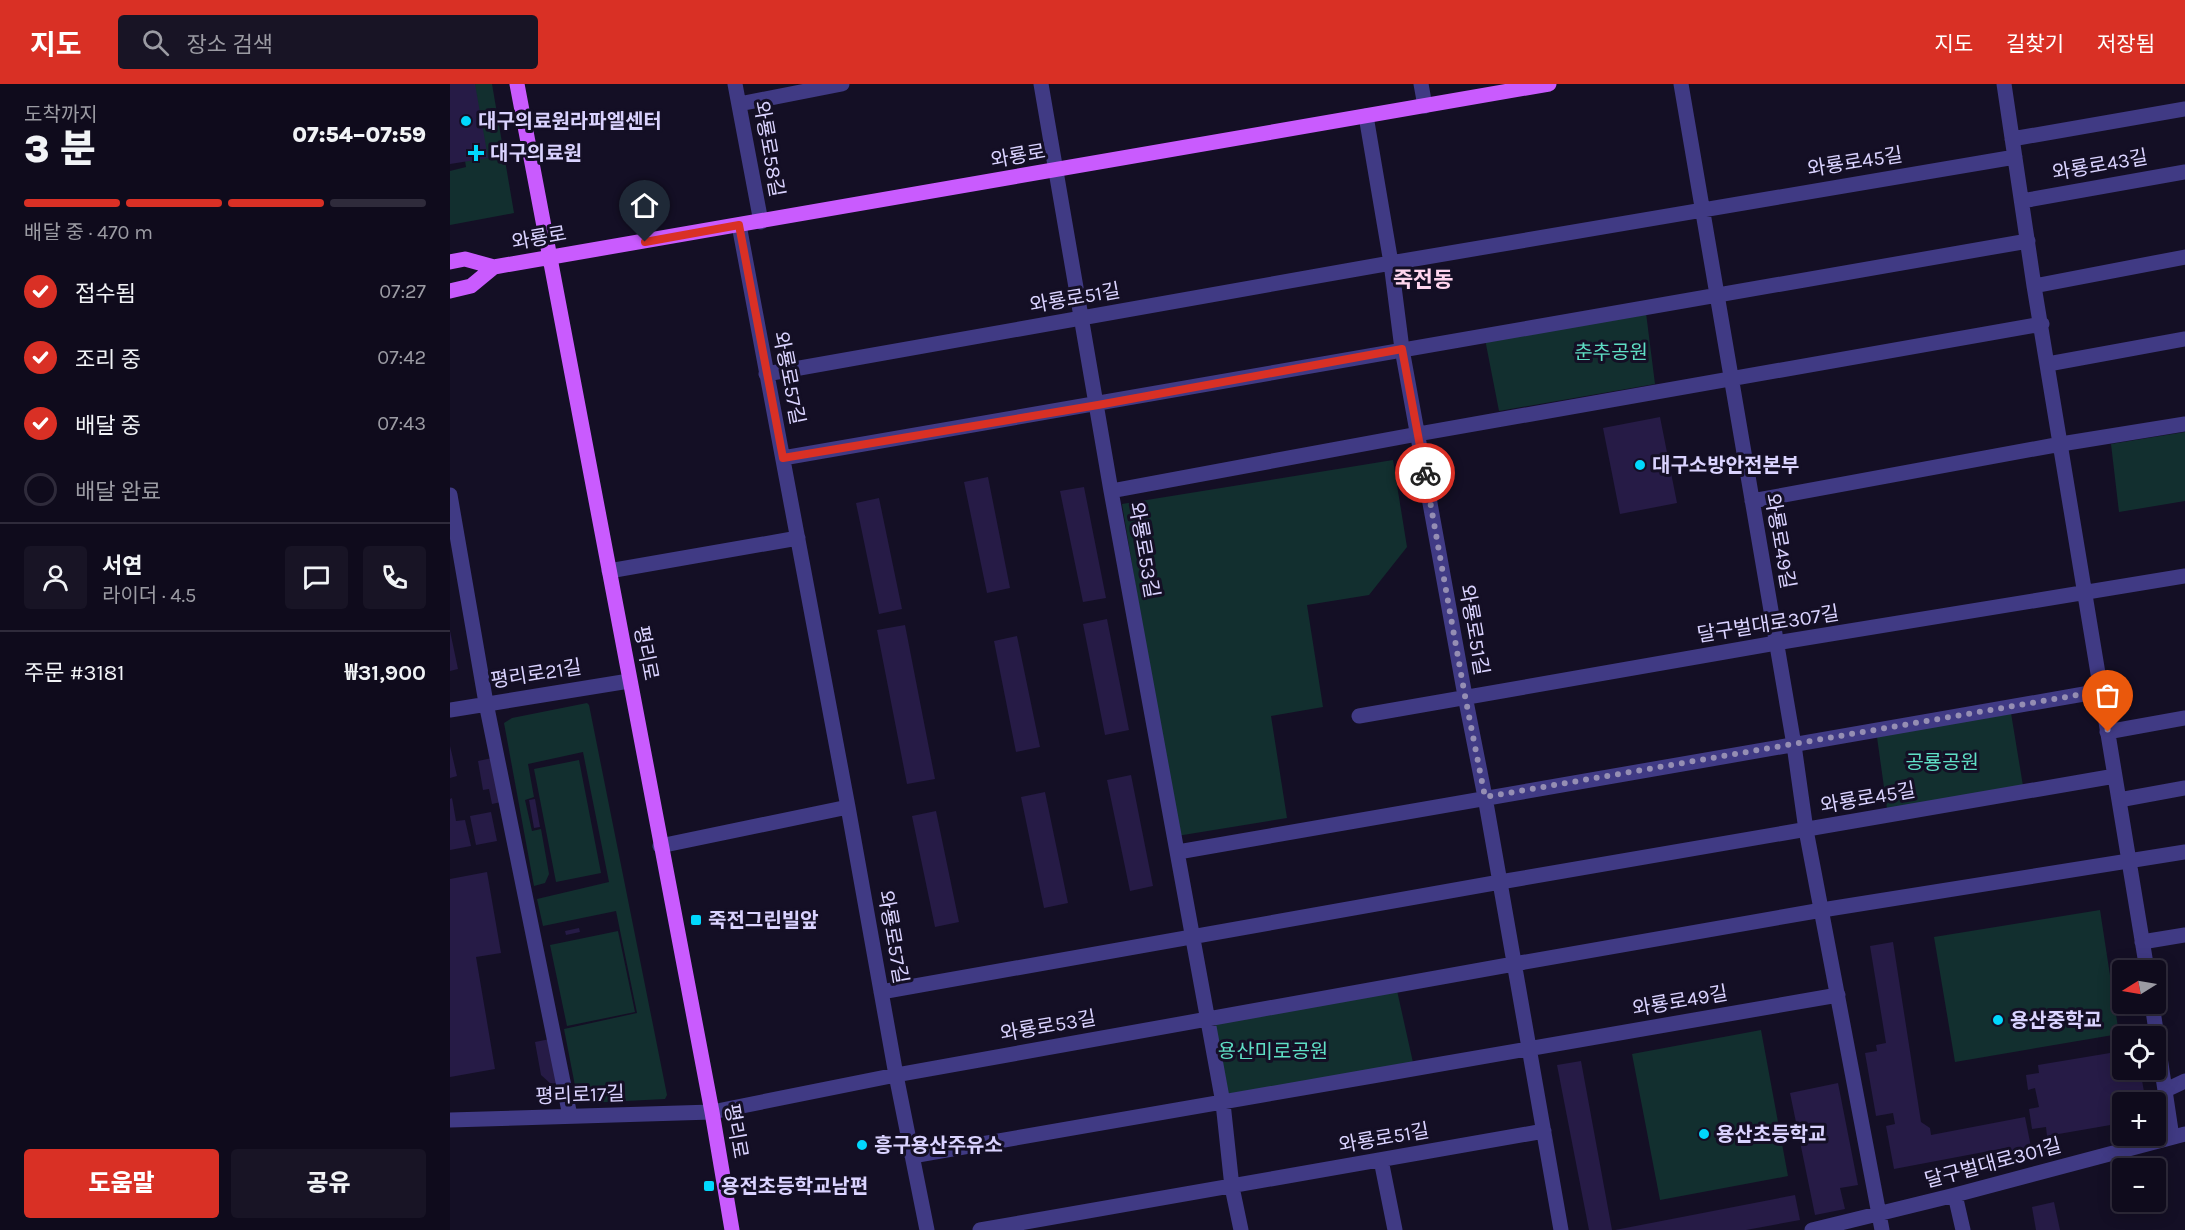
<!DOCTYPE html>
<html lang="ko">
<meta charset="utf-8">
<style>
body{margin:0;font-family:Karla,"Noto Sans KR",sans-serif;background:#181425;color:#f1f3f6;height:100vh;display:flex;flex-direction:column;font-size:22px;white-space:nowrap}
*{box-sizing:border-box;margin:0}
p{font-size:20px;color:#9b9ba3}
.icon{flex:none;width:33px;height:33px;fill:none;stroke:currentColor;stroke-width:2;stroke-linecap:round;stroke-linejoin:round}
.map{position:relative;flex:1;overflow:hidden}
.sheet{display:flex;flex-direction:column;background:#0f0b1c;width:450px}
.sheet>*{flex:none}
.needle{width:39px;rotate:259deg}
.buttons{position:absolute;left:1662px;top:876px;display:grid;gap:12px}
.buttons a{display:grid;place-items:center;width:54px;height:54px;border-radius:6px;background:#0f0b1c;box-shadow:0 3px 15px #0003,0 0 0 2px #2f2b3b;font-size:30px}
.pin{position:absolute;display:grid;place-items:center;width:51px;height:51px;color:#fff;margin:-62px -26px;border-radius:50% 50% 50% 0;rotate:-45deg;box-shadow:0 0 6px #0007}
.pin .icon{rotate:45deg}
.courier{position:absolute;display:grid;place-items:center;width:60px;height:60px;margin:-30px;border:4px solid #d93025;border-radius:50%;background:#fff;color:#222;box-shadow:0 2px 8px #0007}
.summary em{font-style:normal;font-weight:800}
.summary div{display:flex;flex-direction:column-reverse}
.summary{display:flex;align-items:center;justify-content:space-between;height:102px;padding:0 24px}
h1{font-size:39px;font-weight:800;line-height:45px}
.bar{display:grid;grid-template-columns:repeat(4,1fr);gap:9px 6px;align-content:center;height:72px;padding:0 24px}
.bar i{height:8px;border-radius:4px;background:#2f2b3b}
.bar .current{background:#d93025}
.bar p{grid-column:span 4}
.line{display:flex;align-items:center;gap:15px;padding:0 24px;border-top:2px solid #2f2b3b}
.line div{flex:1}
.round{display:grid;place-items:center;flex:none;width:63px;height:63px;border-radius:6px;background:#181425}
ol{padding:0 24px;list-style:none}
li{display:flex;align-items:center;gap:18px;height:66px}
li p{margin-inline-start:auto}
li .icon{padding:6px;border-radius:50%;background:#d93025;color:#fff;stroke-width:4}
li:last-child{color:#9b9ba3}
li i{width:33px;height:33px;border:3px solid #2f2b3b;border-radius:50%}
.cta{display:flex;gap:12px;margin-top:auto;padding:12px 24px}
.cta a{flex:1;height:69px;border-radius:6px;background:#d93025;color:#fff;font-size:24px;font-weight:800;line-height:69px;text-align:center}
.cta a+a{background:#181425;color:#f1f3f6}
header{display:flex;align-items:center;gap:36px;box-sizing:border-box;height:84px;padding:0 30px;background:#d93025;color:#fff}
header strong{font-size:28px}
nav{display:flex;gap:33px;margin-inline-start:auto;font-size:21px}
.search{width:420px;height:54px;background:#181425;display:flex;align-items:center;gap:15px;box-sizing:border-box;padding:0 21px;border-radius:6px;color:#9b9ba3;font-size:22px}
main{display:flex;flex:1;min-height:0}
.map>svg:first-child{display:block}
.green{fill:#122f2f}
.building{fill:#261b46}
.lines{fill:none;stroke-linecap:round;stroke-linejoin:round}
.minor{stroke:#403a84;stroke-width:15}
.major{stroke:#c95bfe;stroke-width:15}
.done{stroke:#958eb3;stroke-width:6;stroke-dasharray:0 10.8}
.route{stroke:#d93025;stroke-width:8}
.poi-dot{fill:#01d8fd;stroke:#140f25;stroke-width:2}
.labels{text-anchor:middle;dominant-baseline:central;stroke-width:6;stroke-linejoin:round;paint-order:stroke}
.poi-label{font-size:20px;font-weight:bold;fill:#dad3ff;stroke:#140f25;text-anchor:start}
.street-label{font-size:20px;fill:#dad3ff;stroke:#140f25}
.park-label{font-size:20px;fill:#5fdfc5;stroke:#140f25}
.quarter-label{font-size:22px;font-weight:bold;fill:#ffd5ee;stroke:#140f25}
</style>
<header>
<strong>지도</strong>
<div class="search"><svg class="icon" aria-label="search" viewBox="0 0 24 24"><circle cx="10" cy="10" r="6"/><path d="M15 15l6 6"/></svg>장소 검색</div>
<nav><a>지도</a><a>길찾기</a><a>저장됨</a></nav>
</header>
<main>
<section class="sheet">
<div class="summary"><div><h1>3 분</h1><p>도착까지</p></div><em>07:54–07:59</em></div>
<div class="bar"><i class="current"></i><i class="current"></i><i class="current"></i><i></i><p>배달 중 · 470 m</p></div>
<ol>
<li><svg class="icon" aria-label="check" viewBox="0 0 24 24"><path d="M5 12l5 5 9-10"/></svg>접수됨<p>07:27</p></li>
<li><svg class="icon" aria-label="check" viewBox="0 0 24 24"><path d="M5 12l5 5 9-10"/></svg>조리 중<p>07:42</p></li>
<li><svg class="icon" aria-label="check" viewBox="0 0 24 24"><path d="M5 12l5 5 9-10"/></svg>배달 중<p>07:43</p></li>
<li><i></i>배달 완료</li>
</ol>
<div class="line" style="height:108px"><a class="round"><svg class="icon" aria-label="person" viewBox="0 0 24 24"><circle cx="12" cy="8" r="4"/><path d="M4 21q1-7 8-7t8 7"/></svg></a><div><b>서연</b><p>라이더 · 4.5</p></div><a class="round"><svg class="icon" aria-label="chat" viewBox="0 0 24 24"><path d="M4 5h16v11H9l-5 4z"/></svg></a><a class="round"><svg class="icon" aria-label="phone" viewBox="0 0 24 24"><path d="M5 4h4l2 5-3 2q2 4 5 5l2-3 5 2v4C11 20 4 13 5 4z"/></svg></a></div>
<div class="line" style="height:78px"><div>주문 #3181</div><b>₩31,900</b></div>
<div class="cta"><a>도움말</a><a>공유</a></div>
</section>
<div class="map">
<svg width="1735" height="1146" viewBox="0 0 1735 1146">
<rect width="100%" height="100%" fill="#140f25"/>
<!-- green -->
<path class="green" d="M3 0H42L64 129 0 141V87L16 83Z
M1195 221 1205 300 1049 327 1034 250Z
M1735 348V417L1669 428 1661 360Z
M943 376 957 463 919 511 857 521 873 623 821 632 837 734 727 752 672 420Z
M137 619 139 621 217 1011 215 1015 137 1019 131 1017 127 1012 114 945 187 929 166 827 93 842 87 815 159 798 133 668 78 680 84 713 75 716 82 747 91 745 99 790 95 799 84 802 54 639 62 634Z
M1560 623 1574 708 1438 732 1426 646Z
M129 676 151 789 106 798 84 685Z
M1650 826 1669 950 1505 978 1484 853Z
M168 847 185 928 117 942 100 861Z
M946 902 964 983 778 1017 764 935Z
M1311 946 1338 1092 1210 1116 1182 970Z"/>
<!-- building -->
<path class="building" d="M0 0H25L38 74 0 80Z
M1210 333 1227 419 1170 430 1153 344Z
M538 393 560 504 537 509 514 398Z
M634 403 656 514 633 518 610 407Z
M429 414 452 525 429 530 406 419Z
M657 535 679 646 655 651 633 540Z
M455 541 485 695 457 700 427 546Z
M0 547 8 585 0 587Z
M567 552 590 663 566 668 544 557Z
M0 662 7 692 0 694Z
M42 674 51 718 42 720 39 705 33 706 28 677Z
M681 691 703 802 680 807 657 696Z
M595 708 618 819 594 824 571 713Z
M2 714 6 737 15 736 21 762 0 766V715Z
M85 715 90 743 84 744 79 716Z
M486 727 509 838 485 843 462 732Z
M41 728 47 757 26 761 20 732Z
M37 788 51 869 26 873 45 985 0 993V795Z
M129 844 130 848 116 851 115 847Z
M1443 858 1471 1038 1480 1044 1481 1051 1575 1033 1583 1073 1558 1078 1555 1064 1444 1085 1436 1042 1445 1040 1443 1029 1426 1032 1415 969 1427 967 1426 961 1436 959 1420 862Z
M100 955 109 998 101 1000 91 991 85 958Z
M1672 967V986H1690L1696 1018H1672V1039L1597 1052 1596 1043 1582 1045 1579 1025 1589 1023 1585 1004 1578 1006 1576 991 1589 989 1588 981Z
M1131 977 1162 1146H1139L1107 981Z
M1388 999 1408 1101 1390 1104 1395 1125 1365 1131 1340 1009Z
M1345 1111 1350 1136 1296 1146H1165Z
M1604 1118 1610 1146H1586L1582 1123Z"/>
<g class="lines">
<!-- minor -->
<path class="minor" d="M285 0 311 138
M591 0 661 407 773 1019 782 1103 791 1146
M971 0 975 22
M1231 0 1344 661 1356 746 1432 1146
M1554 0 1584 202 1697 886
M289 20 392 0
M916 32 941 179 952 265 1015 612 1035 713 1111 1146
M1562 55 1735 25
M1572 117 1735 88
M289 141 398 723 446 991 477 1146
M1584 202 1735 173
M1598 280 1735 255
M316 290 941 179 1565 73
M333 374C748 303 1162 226 1578 157
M661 407 968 350 1592 240
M0 411 36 619 120 1032
M1302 417 1611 360 1735 340
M159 487 348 454
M0 626 179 597
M909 632 1326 559 1735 492
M1657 648 1735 634
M1669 716 1735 704
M210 762 398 723
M728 768 1651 607
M1692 858 1735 851
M431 908 1050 798 1665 692
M1702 920 1722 1053
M1716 1006 1735 997
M0 1036 262 1028 446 991 1064 880 1372 826 1735 768
M462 1072C771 1020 1079 963 1388 911
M931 1076 945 1146
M1505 1111 1513 1146
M530 1146 1094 1047
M1362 1146 1505 1111 1735 1050"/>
<!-- major -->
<path class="major" d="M67 0 262 1028 282 1146
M0 178 15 175 44 183 1099 0
M0 207 21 202 44 183"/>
</g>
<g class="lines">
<!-- done -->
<path class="done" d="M975 389 1015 612 1035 713 1651 607 1658 648"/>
<!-- route -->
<path class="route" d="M195 158 289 141 333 374 648 321 952 265 975 389"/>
</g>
<!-- markers -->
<g class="poi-dot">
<circle cx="16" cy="37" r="6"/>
<path d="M23 60h6v6h6v6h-6v6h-6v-6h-6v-6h6z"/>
<circle cx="1190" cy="381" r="6"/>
<rect x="240" y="830" width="12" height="12" rx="3"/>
<circle cx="1548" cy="936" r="6"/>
<circle cx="1254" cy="1050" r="6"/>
<circle cx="412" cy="1061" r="6"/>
<rect x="253" y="1096" width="12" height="12" rx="3"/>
</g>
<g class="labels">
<!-- poi labels -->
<g class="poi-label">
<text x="28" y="37">대구의료원라파엘센터</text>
<text x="40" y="69">대구의료원</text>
<text x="1202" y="381">대구소방안전본부</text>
<text x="258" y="836">죽전그린빌앞</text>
<text x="1560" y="936">용산중학교</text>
<text x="1266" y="1050">용산초등학교</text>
<text x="424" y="1061">흥구용산주유소</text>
<text x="271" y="1102">용전초등학교남편</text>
</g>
<!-- street labels -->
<g class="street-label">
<text transform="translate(319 65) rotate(80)">와룡로58길</text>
<text transform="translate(568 72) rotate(-10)">와룡로</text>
<text transform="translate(1405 78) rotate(-9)">와룡로45길</text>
<text transform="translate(1650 81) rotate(-10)">와룡로43길</text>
<text transform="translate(89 154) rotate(-10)">와룡로</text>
<text transform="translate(625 214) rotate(-10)">와룡로51길</text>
<text transform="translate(339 294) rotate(79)">와룡로57길</text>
<text transform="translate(1330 457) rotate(80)">와룡로49길</text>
<text transform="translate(694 466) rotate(80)">와룡로53길</text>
<text transform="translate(1318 540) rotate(-9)">달구벌대로307길</text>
<text transform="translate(1024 546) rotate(80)">와룡로51길</text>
<text transform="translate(196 569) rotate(79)">평리로</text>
<text transform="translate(86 590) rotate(-9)">평리로21길</text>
<text transform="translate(1418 714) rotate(-10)">와룡로45길</text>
<text transform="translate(443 853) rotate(80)">와룡로57길</text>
<text transform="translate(1230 917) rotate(-10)">와룡로49길</text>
<text transform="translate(598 942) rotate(-10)">와룡로53길</text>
<text transform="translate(130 1011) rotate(-2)">평리로17길</text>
<text transform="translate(286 1047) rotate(80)">평리로</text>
<text transform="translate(934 1054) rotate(-10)">와룡로51길</text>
<text transform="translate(1543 1079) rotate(-15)">달구벌대로301길</text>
</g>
<!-- park labels -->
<g class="park-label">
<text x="1161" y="268">춘추공원</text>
<text x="1492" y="678">공룡공원</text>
<text x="823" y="967">용산미로공원</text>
</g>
<!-- quarter labels -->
<g class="quarter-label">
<text x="973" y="196">죽전동</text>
</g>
</g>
</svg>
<div class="buttons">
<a><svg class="needle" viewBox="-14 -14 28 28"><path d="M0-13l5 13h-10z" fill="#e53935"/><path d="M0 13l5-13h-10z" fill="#9b9ba3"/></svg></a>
<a><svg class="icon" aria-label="locate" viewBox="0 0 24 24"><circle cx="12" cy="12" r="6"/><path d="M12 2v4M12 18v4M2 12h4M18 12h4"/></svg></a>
<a>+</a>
<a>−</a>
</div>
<div class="pin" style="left:1658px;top:648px;background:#ea580c"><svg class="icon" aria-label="bag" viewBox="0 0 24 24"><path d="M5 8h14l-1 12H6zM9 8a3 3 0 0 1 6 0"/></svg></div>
<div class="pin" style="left:195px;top:158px;background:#1f2937"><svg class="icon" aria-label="home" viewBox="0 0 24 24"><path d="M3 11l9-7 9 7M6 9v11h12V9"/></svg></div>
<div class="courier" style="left:975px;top:389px"><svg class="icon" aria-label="bike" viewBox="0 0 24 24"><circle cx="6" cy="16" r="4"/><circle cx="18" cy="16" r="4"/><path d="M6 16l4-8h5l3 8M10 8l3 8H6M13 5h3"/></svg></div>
</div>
</main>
